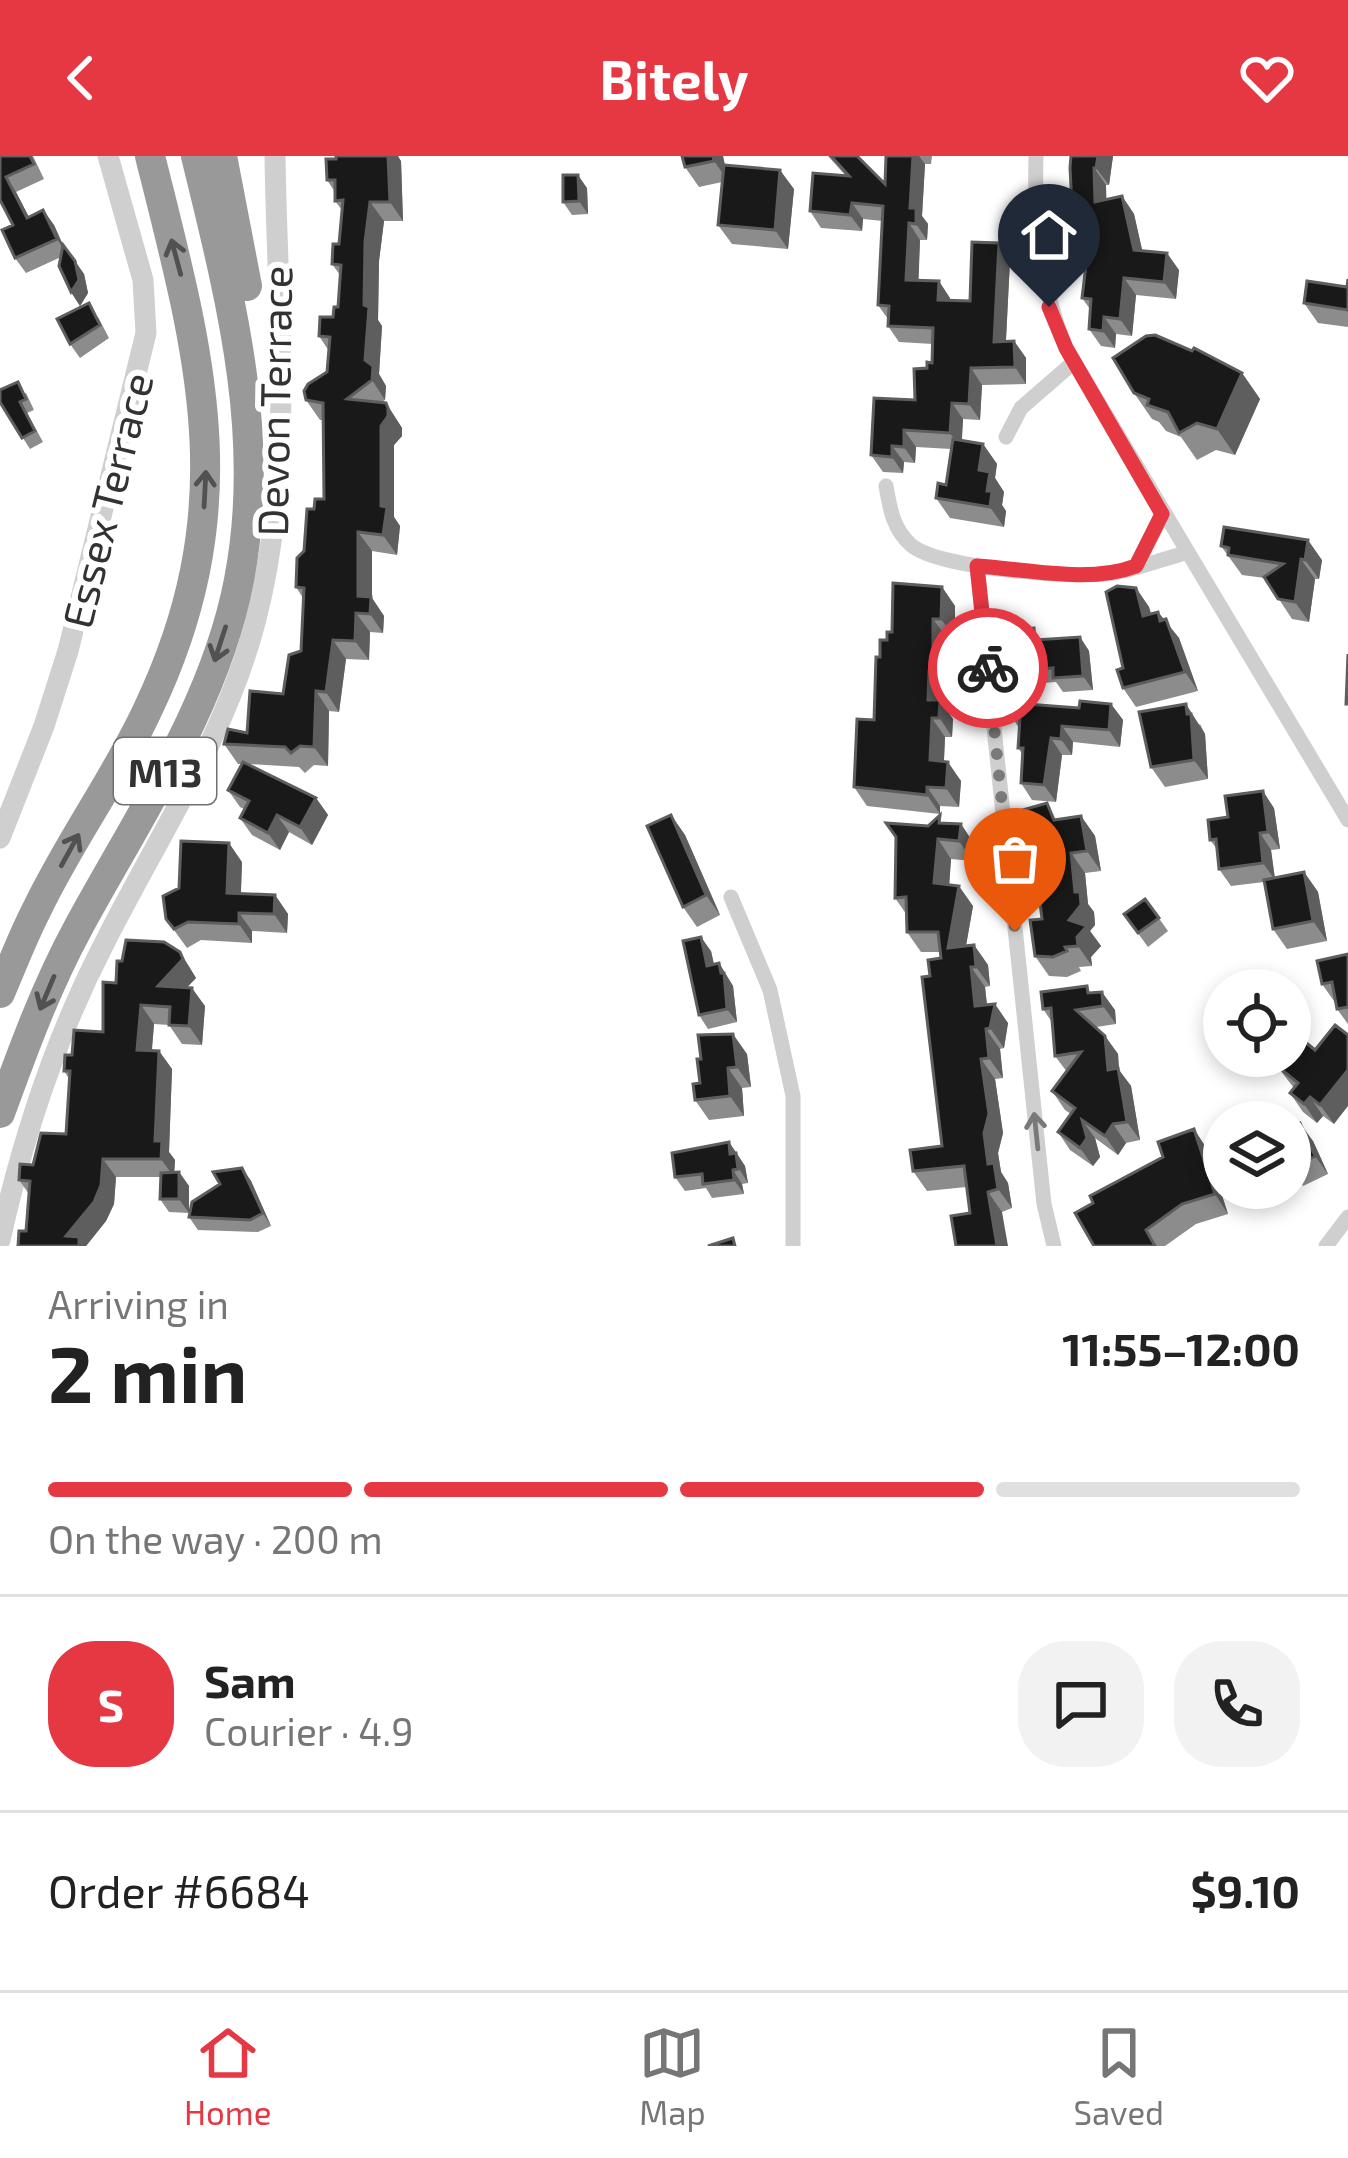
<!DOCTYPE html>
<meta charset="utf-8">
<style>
body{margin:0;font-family:"Exo 2",sans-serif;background:#f2f2f2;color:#222;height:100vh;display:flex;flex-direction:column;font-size:45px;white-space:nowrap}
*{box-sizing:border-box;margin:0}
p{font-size:39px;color:#767676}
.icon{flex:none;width:66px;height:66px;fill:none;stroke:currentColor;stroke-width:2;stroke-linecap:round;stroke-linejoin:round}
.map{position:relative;height:1090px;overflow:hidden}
.panel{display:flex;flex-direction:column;background:#fff;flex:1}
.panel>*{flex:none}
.fabs{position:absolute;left:1203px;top:813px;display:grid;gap:24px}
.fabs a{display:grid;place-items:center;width:108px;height:108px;border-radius:50%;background:#fff;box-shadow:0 6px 18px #0003;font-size:60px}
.pin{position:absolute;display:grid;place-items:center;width:102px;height:102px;color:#fff;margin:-123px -51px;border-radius:50% 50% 50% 0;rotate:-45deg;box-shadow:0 0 12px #0007}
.pin .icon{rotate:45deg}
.courier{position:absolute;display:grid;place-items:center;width:120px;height:120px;margin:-60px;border:9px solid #e53843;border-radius:50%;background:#fff;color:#222;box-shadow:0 3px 15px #0007}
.overview em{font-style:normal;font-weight:700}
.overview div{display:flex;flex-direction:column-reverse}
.overview{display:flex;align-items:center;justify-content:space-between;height:204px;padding:0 48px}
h1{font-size:78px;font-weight:700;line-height:90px}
.bar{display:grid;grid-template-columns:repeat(4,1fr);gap:18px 12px;align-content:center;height:144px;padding:0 48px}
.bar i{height:15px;border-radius:9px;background:#e0e0e0}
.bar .active{background:#e53843}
.bar p{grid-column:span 4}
.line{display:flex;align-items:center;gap:30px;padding:0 48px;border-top:3px solid #e0e0e0}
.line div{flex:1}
.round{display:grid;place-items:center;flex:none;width:126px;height:126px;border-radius:48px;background:#f2f2f2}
header{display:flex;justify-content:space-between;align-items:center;height:156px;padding:0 48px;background:#e53843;color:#fff;font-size:54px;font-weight:700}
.tab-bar{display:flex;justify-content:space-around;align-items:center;height:168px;border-top:3px solid #e0e0e0;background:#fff;font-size:33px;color:#767676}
.tab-bar a{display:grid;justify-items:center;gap:6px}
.tab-bar .active{color:#e53843}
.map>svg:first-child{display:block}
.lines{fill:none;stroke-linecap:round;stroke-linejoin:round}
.minor{stroke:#cfcfcf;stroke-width:15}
.tertiary{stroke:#cfcfcf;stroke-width:21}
.motorway{stroke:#999;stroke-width:30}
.wall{fill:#8c8c8c}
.shaded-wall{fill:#5e5e5e}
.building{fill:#191919;stroke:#5e5e5e;stroke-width:3}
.oneway{stroke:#515151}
.oneway2{stroke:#797979}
.done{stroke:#7a7a7a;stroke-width:12;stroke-dasharray:0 21.6}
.route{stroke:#e53843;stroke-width:15}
.labels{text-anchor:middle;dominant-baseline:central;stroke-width:12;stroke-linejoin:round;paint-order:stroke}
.shield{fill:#fff;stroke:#707070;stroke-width:3}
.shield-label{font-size:39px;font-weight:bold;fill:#323232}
.street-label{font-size:42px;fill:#323232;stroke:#fff}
</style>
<header><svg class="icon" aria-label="back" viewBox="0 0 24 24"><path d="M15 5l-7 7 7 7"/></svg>Bitely<svg class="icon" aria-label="heart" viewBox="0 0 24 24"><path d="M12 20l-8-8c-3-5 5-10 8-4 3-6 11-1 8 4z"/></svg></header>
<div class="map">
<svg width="1348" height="1090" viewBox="0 0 1348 1090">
<rect width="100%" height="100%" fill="#fff"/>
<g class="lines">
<!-- minor -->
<path class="minor" d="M1036 0C1034 68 1040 128 1066 192L1348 664
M1006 281 1021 252 1074 206
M886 330C890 353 893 373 911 389 939 413 1076 423 1113 417 1138 413 1162 403 1186 397
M977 410 1044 1048 1054 1090
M1136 410 1163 358
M731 741 770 834 793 940V1090
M1326 1090 1348 1061"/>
<!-- tertiary -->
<path class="tertiary" d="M0 682 44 570 68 495 146 177 143 124 108 0
M0 1084C23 980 57 878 106 784 159 679 227 578 256 463 295 311 277 154 275 0"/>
<!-- motorway -->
<path class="motorway" d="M222 0 247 130
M0 837C12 809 23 780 37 753 70 684 116 622 148 553 244 351 201 203 150 0
M0 957C23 894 46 831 78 772 138 661 215 550 239 424 267 279 230 140 196 0"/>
</g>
<!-- wall -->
<path class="wall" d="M0 0H33L44 23 16 36 29 61 43 54 54 69 63 89 84 118 88 137 80 150 71 136 61 101 26 117 15 102 13 69Z
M682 0H723L725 9 794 33 788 93 732 88 718 69 722 26 699 31 685 11Z
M828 0H857L885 28 886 0H932L931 8H925L922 60 928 68 927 84H920L918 124 950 142V144L970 145 1010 104 1006 185H1014L1026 202V228L982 229 980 264 963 263 962 285 983 288 997 308 995 322 1004 336 1002 349 1006 355 1004 371 950 362 936 342 946 329 951 293 916 291 915 307 904 306 903 317 883 316 871 299 915 244 927 212 932 207 933 188 899 186 888 170V163L878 149 883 65 863 63 862 75 821 72 810 55 846 20Z
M1113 0 1109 29H1106V44L1122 40 1134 58 1142 94 1179 114 1176 143 1136 139 1132 180 1116 178 1115 192 1101 190 1089 173 1090 153 1082 142 1085 116 1080 108 1082 88 1065 87 1053 70 1072 50 1070 12Z
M401 5 403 65H384L379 105 378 164 382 170 379 218 386 230 385 244 382 246 386 247 402 272V280L394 289V361L400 370 397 399 372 395V442L384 460 383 477 370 476 369 504 346 503 339 556 329 555 328 610 314 609 305 617 299 611 248 608 316 642 328 659 312 689 289 676 280 694 252 679 240 662 244 653 240 651 228 634 242 608H238L224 588 247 577 283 538 301 495 303 442 296 431 314 353 324 343 323 264H320L306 244 327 216 329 195 319 180 333 161 338 151 340 119 332 108 339 88 342 54 335 45V36L327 24Z
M587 32 588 58 572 59 563 46Z
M1348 123V171L1318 167 1304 147 1347 131Z
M98 161 109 182 80 202 70 188Z
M1242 217 1260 243 1235 299 1216 294 1197 304 1181 281 1166 275 1159 266 1152 263 1134 237Z
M26 237 34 254 27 257 43 286 30 293 0 246Z
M1221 390 1322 404 1319 423H1315L1309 466 1292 463 1265 422 1242 419Z
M942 431 955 450V482H947L946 497 965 516V533L943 534 942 548 953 563 952 581H945L944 605 961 625 959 651 940 650V658L867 650 854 631 874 564 880 501 892 476Z
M1136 432 1149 451 1151 458 1158 456 1179 482 1198 535 1136 551 1123 532V512Z
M1080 481 1089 495 1093 534 1063 536 1056 526 1015 529 1005 516 1042 483Z
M1111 548 1123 564 1120 591 1073 586 1072 599H1062L1056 646 1032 644 1021 627 1023 599 1018 592 1019 572 1012 561Z
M1200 568 1205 578 1208 623 1165 631 1151 611Z
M1274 652 1280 693 1271 694 1275 722 1304 716 1318 736 1327 785 1287 793 1273 773 1264 726 1231 730 1219 713 1217 693 1210 684 1228 661Z
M671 659 685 679 720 759 697 771 683 751Z
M1081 660 1095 680 1101 715 1085 717 1088 748 1094 756 1095 769 1090 775 1101 790 1091 801 1092 810 1079 811 1081 815 1067 821 1049 820 1035 800 1059 663Z
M945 667 961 668 974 688 973 705 951 703 949 729 973 750 966 790 974 789 988 809 990 830 985 831 987 848 1008 867 1004 892 1000 893 1003 922 995 923 1003 977 998 997 1001 1016 1008 1027 1012 1052 1002 1056 970 1057 966 1031 927 1035 913 1015 942 990 930 820 941 802 940 796H921L907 776V759L895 742 928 670Z
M242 706 241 738 275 739 288 758 287 777 252 775V787L201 784 187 792 166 763Z
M1145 743 1168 775 1148 791 1124 758Z
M711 795 714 808 719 807 733 830 737 866 708 873 699 859Z
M180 796 196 822 187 831 205 850 202 889 182 888 169 869 154 868 152 895H159L172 913 169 996 175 1004 174 1017 179 1016 189 1030V1057L169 1056 160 1043 161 1021H116L114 1048 106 1065 86 1090H18L26 1075 29 1038 19 1024 66 978 70 924 64 915 72 899 103 876 122 805Z
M1348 798V868L1337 853 1335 844 1334 845 1322 828Z
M1092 836 1115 854 1116 868 1096 871 1105 880 1118 898 1119 914 1131 930 1140 984 1126 987 1118 999 1095 982 1100 1001 1093 1010 1070 994 1058 976 1071 958 1065 954 1052 935 1067 916 1055 900 1052 866 1043 853Z
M1315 894 1334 968 1323 960 1317 967 1303 956 1290 937 1294 932 1276 909Z
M747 898 751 931 742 932 744 960 709 964 695 944 700 927Z
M1290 972 1313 985 1328 1018 1303 1030 1298 1022 1290 1025Z
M1194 973 1207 993 1228 1058 1196 1068 1165 1090H1094L1163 1001Z
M729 986 745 1010 748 1027 742 1028 744 1038 712 1042 706 1032 685 1035 675 1021Z
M242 1012 251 1025 271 1070 258 1076 198 1074 189 1061Z
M1257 1032H1274L1260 1037Z"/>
<!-- shaded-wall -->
<path class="shaded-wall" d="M388 0H398L401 5 403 65 390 46Z
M713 0H723L728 25 714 5Z
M913 0H919L925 8 922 60 928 68 927 84 916 68 910 52Z
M1098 0H1113L1109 29 1096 12Z
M1094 12 1106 29 1107 63 1095 46Z
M780 14 794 33 788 93 775 74Z
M578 19 587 32 588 58 579 45Z
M6 21 16 36 37 77 27 62Z
M1122 40 1134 58 1146 111 1134 94Z
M370 46 384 65 379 105 378 164 382 170 379 218 386 230 385 244 372 224 365 204V86Z
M852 47 863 63 862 75 850 59Z
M43 54 54 69 67 98 57 83Z
M909 67 920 84 918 140 906 124Z
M999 87 1010 104 1005 202 994 186Z
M1167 97 1179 114 1176 143 1164 126Z
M75 105 84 118 88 137 80 150 71 136Z
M1124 122 1136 139 1132 180 1120 163Z
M939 125 950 142 949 160 938 144Z
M1104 161 1116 178 1115 192 1103 175Z
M1014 185 1026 202V228L1015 211Z
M971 212 982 229 980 264 969 248Z
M1242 217 1260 243 1235 299 1217 273Z
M386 247 402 272V280L394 289V361L400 370 397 399 383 379 381 350V270Z
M952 247 963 263 961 293 950 277Z
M904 274 916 291 915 307 904 291Z
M983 288 997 308 995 322 1004 336 1002 349 1006 355 1004 371 990 351 987 335 979 314Z
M892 290 904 306 903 317 892 301Z
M358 376 372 395V442L384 460 383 477 358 440Z
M1308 384 1322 404 1319 423 1305 404Z
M1301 403 1315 423 1309 466 1295 446Z
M942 431 955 450V482L941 463Z
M1136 432 1149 451 1157 479 1143 460Z
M1158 456 1179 482 1198 535 1185 516 1160 465Z
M356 457 370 476 369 504 355 485Z
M933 463 947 482 946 516 933 497Z
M1080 481 1089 495 1093 534 1083 520Z
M333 484 346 503 339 556 326 536Z
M952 497 965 516V533L952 514Z
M929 515 943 534 942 548 953 563 952 581 928 544Z
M316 535 329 555 328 610 314 591Z
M1111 548 1123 564 1120 591 1109 574Z
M1186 548 1205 578 1208 623 1194 604Z
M932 562 945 581 943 623 930 604Z
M1062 570 1073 586 1072 599 1061 583Z
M1051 582 1062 599 1056 646 1044 629Z
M948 606 961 625 959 651 946 632Z
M927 631 940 650V658L927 639Z
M1263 635 1274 652 1280 693 1268 676Z
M316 642 328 659 312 689 300 671Z
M277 659 289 676 280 694 268 677Z
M671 659 685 679 720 759 706 739Z
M1081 660 1095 680 1101 715 1087 695Z
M961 668 974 688 973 705 959 685Z
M1260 677 1271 694 1275 724 1263 707Z
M938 683 951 703 948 747 934 727Z
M229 687 242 706 240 756 227 737Z
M1071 697 1085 717 1088 748 1094 756 1095 769 1090 775 1101 790 1091 801 1092 810 1078 790 1069 764 1075 736Z
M1304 716 1318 736 1327 785 1313 765Z
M959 730 973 750 962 812 948 792Z
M275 739 288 758 287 777 274 758Z
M239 757 252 775V787L239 768Z
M701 781 711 795 717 823 707 810Z
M974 789 988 809 990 830 976 811Z
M180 796 196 822 171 848 158 830Z
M719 807 733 830 737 866 727 853Z
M971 811 985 831 989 869 975 850Z
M192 832 205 850 202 889 189 870Z
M1102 836 1115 854 1116 868 1103 850Z
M995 848 1008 867 1004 892 990 872Z
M141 849 154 868 150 912 137 894Z
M986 873 1000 893 1003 922 989 902Z
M733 878 747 898 751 931 737 911Z
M1105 880 1118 898 1119 914 1131 930 1140 984 1127 966 1108 914Z
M159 895 172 913 169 996 175 1004 174 1021 161 1003 155 985Z
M981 903 995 923 1003 977 998 997 1001 1016 1008 1027 1012 1052 998 1033 988 1008 984 977Z
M728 912 742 932 744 960 730 940Z
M1348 914V950L1334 968 1320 949Z
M1310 941 1323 960 1317 967 1304 948Z
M1082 964 1095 982 1100 1001 1093 1010 1080 992Z
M1300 967 1313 985 1328 1018 1315 1000Z
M1113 968 1126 987 1118 999 1105 980Z
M1194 973 1207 993 1228 1058 1215 1038Z
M729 986 745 1010 748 1027 730 998Z
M103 1003 116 1021 114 1048 106 1065 86 1090H72L66 1080Z
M242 1012 251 1025 271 1070 263 1057Z
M733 1014 742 1028 744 1038 734 1024Z
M179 1016 189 1030V1057L179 1043Z
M988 1036 1002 1056 1008 1090H997Z"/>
<!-- building -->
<path class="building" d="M0 0H30L34 8 6 21 27 62 43 54 57 83 15 102 2 74 13 69 0 44Z
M336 0H388L390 46H370L365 86 364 149 369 151 365 204 373 210 372 224 347 243 386 247 388 252V260L381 270V350L387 351 383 379 358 376V440L371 441 370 458 356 457 355 485 333 484 326 536 316 535 314 591 300 590 291 597 285 591 224 588 228 573 247 577 250 535 283 538 289 499 301 495 304 432 296 431 297 402 304 395 307 353H314L315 343H324L323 247 306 244 304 235 308 228 327 216 330 181 319 180 320 161H333L334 151H338L341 109 332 108 333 88H339L343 44 335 45V24H327L326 3H336Z
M682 0H713L714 5 685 11Z
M831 0H857L885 28 886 0H913L910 52H916V68L909 67 906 124 939 125 938 144 970 145 972 86 999 87 994 186 1014 185 1015 211 971 212 969 248 952 247 950 277 904 274V291L892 290V301L871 299 874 242 915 244 914 213 927 212V206L932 207 933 172 888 170 889 150 878 149 883 50 852 47 850 59 810 55 813 17 849 20Z
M1071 0H1098L1096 12H1094L1095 46 1122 40 1134 94 1167 97 1164 126 1124 122 1120 163 1104 161 1103 175 1089 173 1091 143 1082 142 1086 109 1080 108 1084 71 1053 70V51L1072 50 1070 12Z
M724 9 780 14 775 74 718 69Z
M563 19H578L579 45 563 46Z
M63 89 75 105 79 124 71 136 59 110Z
M1348 123V154L1304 147 1307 125 1347 131Z
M89 147 100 169 70 188 57 163Z
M1155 179 1192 195 1194 192 1242 217 1217 273 1197 267 1179 277 1168 256 1147 249 1149 243 1134 237 1113 202 1146 180Z
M18 226 26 243 20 246 35 275 22 282 0 246V234Z
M953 283 983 288 979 314 990 316 987 335H992L990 351 936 342 938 327 946 329Z
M1224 371 1308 384 1305 404 1301 403 1295 446 1278 443 1264 421 1283 408 1228 399 1229 392 1221 390Z
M893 427 942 431 941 463H933V497H952V514L929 515 928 544H940L939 562H932L930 604 948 606 946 632 927 631V639L854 631 857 563 874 564 876 501H880V484H887V476H892Z
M1117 430 1136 432 1143 460 1158 456 1160 465 1166 463 1185 516 1123 532 1117 514 1123 512 1106 436Z
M1034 472 1035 484 1080 481 1083 520 1053 522V512L1005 516V474Z
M1348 498V548H1346Z
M1080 545 1111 548 1109 574 1062 570 1061 583 1051 582 1044 629 1021 627 1023 592H1018L1020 562 1012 561 1013 547 1079 552Z
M1186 548 1187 558H1191L1194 604 1151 611 1139 556Z
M243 606 316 642 300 671 277 659 268 677 240 662 249 645 228 634Z
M1263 635 1268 676 1260 677 1263 707 1219 713 1216 683 1210 684 1208 664 1228 661 1225 640Z
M1047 647 1054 664 1081 660 1087 695 1071 697 1075 736H1080L1081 749 1069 764 1087 770 1077 781 1078 790 1065 791 1067 795 1053 801 1035 800 1030 764 1042 763 1036 714 1019 655Z
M671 659 706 739 683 751 647 670Z
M940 659 939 667 961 668 959 685 938 683 934 727 959 730 948 792 974 789 976 811H971L975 850 995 848 990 872 986 873 989 902 981 903 989 958 984 977 988 1008 994 1007 998 1033 988 1036 997 1090H956L951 1060 970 1057 964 1010 913 1015 910 994 942 990 922 821 930 820 928 804 941 802 938 776H907L906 741 895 742 896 681 886 667 928 670Z
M181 685 229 687 227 737 275 739 274 758 239 757V768L188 766 174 773 166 763 163 740 179 732Z
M1304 716 1313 765 1273 773 1264 724Z
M1145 743 1159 762 1138 777 1124 758Z
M701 781 707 810 719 807 721 817H724L727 853 699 859 683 785Z
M126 784 164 786 180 796 183 803 158 830 192 832 189 870 169 869 170 851 141 849 137 894 159 895 155 985H162L161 1003H103L101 1029 94 1046 66 1080 79 1081V1090H18L19 1075H26L30 1025 19 1024 20 1008 33 1009 41 977 66 978 70 915H64L65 899H72L74 874 103 876V826L116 827 117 805H122Z
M1348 798V851L1337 853 1332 826 1322 828 1317 805Z
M1087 830 1088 837 1102 836 1103 850 1076 854 1105 880 1108 914 1118 912 1127 966 1113 968 1105 980 1082 964 1087 982 1080 992 1058 976 1075 952 1052 935 1081 896 1055 900 1051 852 1043 853 1041 836Z
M1335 869 1348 879V914L1320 949 1310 941 1304 948 1290 937 1298 927 1276 909 1283 900H1290V891L1298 880 1315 894Z
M733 878 737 911 728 912 730 940 695 944 693 928 700 927 697 903H701L698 879Z
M1268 956 1273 966H1248Z
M1300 967 1315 1000 1290 1012V971Z
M1194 973 1215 1038 1182 1048 1146 1074 1155 1090H1094L1075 1057 1093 1047 1090 1040 1163 1001 1158 986Z
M729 986 730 998 736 997 738 1013 733 1014 734 1024 703 1028 702 1018 675 1021 672 997Z
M242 1012 263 1057 250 1064 189 1061 192 1046 220 1028 213 1016Z
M179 1016V1043H160L161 1017Z
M733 1082 735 1090H708Z"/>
<!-- one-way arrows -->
<defs><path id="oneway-shaft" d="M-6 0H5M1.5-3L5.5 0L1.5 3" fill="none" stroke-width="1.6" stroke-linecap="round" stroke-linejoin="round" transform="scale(3)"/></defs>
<g class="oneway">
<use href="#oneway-shaft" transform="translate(176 101) rotate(-105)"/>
<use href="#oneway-shaft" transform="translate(205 333) rotate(-87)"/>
<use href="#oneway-shaft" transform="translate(220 488) rotate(108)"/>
<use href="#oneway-shaft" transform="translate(70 694) rotate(-61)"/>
<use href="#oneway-shaft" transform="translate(47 837) rotate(113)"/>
</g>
<use class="oneway2" href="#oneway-shaft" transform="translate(1036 975) rotate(-96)"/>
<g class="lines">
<!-- done -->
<path class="done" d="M988 512 1015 775"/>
<!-- route -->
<path class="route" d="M988 512 977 410C1026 413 1089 428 1136 410L1162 358 1066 192 1049 151"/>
</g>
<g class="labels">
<!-- shield labels -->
<rect class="shield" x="114" y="582" width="102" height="66" rx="9"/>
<g class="shield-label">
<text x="165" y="615">M13</text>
</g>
<!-- street labels -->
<g class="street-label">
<text transform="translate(273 245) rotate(-89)">Devon Terrace</text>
<text transform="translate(106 344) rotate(-76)">Essex Terrace</text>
</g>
</g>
</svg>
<div class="fabs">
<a><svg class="icon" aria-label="locate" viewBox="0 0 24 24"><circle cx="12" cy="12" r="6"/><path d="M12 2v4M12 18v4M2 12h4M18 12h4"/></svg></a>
<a><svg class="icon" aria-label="layers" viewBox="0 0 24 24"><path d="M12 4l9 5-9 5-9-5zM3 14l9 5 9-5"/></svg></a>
</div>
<div class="pin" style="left:1015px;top:775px;background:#ea580c"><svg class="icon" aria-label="bag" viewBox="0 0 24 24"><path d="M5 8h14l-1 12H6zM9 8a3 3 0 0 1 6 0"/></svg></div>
<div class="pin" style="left:1049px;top:151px;background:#1f2937"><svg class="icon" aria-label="home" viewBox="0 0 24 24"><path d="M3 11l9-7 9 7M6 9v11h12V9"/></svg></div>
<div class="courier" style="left:988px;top:512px"><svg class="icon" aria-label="bike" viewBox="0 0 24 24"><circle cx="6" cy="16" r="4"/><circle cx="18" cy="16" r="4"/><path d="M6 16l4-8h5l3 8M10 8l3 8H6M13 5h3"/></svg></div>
</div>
<section class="panel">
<div class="overview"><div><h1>2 min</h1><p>Arriving in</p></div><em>11:55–12:00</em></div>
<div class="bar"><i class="active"></i><i class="active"></i><i class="active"></i><i></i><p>On the way · 200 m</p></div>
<div class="line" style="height:216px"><b class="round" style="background:#e53843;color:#fff">S</b><div><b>Sam</b><p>Courier · 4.9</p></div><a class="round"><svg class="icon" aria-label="chat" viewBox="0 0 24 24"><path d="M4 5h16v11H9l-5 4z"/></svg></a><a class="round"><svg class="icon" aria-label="phone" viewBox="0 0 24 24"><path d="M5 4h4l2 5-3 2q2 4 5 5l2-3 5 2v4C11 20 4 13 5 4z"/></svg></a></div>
<div class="line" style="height:156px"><div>Order #6684</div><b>$9.10</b></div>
</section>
<nav class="tab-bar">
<a class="active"><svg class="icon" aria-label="home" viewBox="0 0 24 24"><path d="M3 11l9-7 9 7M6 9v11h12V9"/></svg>Home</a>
<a><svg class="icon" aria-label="map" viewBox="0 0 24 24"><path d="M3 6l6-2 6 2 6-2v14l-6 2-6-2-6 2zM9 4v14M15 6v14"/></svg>Map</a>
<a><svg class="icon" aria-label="saved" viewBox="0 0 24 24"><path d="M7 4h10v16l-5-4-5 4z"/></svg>Saved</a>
</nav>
